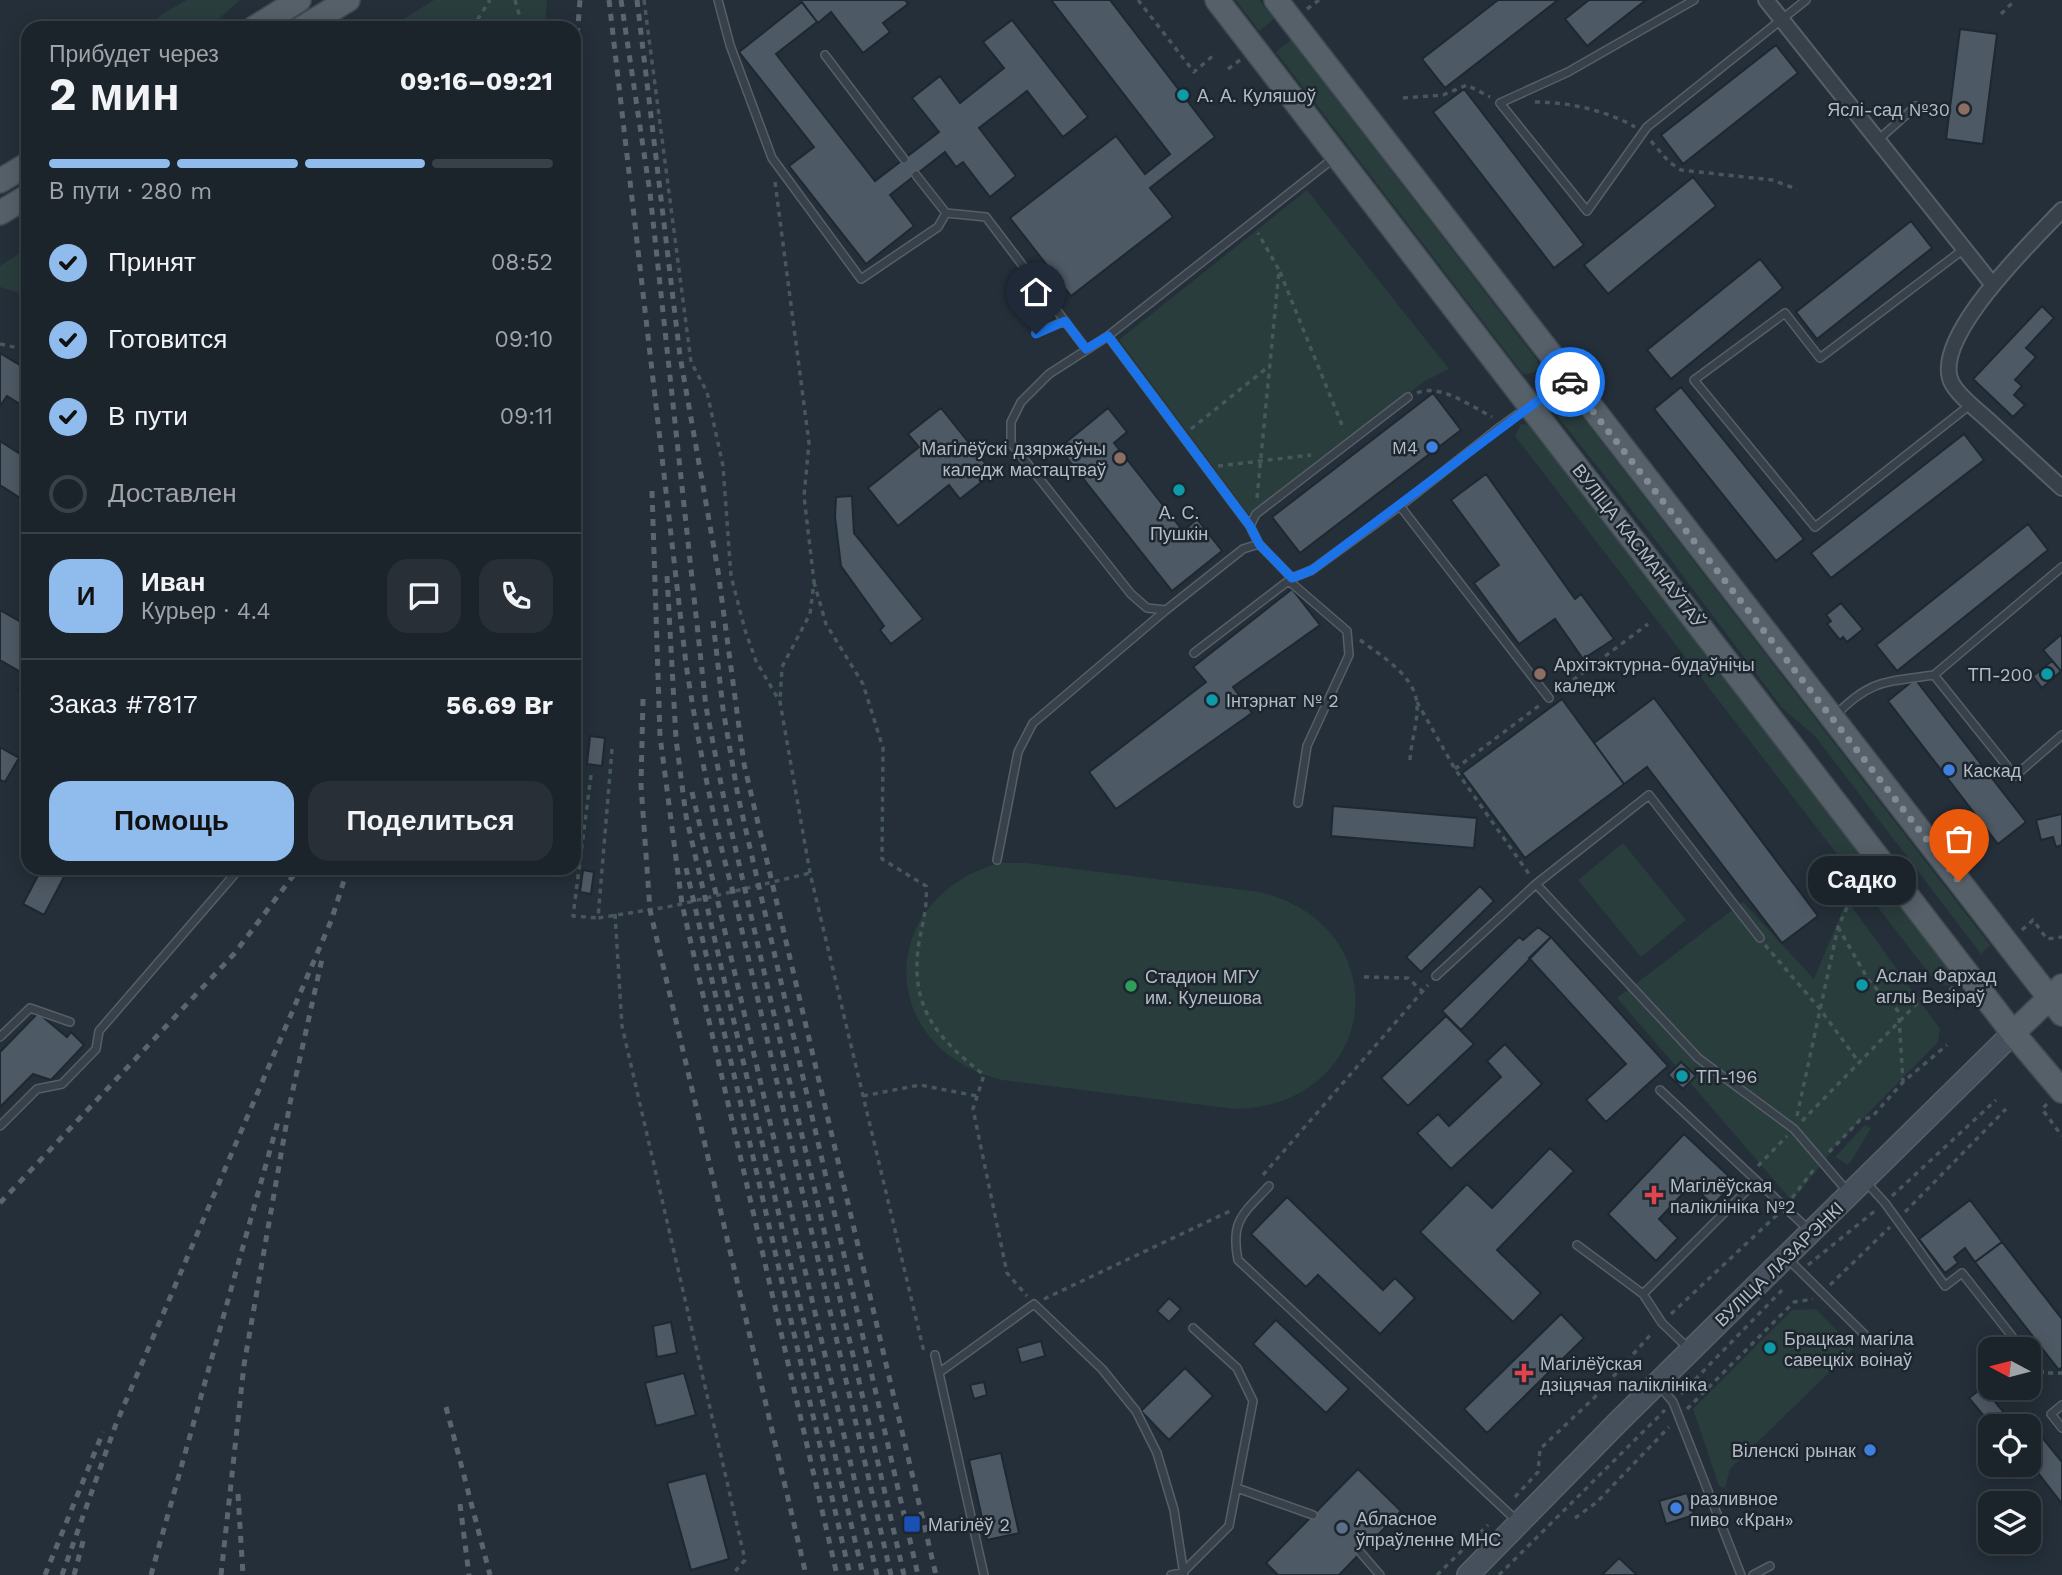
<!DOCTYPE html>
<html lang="ru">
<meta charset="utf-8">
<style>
body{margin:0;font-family:"Work Sans",sans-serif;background:#282f37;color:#f1f3f6;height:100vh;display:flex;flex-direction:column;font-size:26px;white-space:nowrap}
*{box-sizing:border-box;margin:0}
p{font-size:23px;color:#a0a4a9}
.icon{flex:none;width:38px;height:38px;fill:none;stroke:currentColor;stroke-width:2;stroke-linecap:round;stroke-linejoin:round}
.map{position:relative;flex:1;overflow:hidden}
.side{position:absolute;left:21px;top:21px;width:560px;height:854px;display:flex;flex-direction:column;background:#1b232b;border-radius:21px;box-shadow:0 4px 18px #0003,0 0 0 2px #394047}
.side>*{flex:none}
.needle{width:46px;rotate:277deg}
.tools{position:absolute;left:1978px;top:1337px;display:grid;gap:14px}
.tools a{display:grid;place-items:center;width:63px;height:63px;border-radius:14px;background:#1b232b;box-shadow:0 4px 18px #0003,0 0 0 2px #394047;font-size:35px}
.pin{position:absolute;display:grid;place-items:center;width:60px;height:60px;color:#fff;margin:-72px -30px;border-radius:50% 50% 50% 0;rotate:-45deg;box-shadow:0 0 7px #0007}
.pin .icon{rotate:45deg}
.courier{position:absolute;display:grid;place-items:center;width:70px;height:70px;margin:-35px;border:5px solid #1a73e8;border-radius:50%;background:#fff;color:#222;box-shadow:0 2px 9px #0007}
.bubble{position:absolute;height:49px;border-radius:21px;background:#1b232b;box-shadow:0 4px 18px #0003,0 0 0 2px #394047;font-size:23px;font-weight:700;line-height:49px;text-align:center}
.head em{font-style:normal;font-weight:700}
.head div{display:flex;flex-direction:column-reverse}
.head{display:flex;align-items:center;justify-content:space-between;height:119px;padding:0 28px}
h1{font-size:46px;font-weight:700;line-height:52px}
.bar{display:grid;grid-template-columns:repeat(4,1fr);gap:10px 7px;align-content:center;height:84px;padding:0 28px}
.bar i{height:9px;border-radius:5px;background:#394047}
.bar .current{background:#90bced}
.bar p{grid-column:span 4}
.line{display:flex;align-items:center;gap:18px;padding:0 28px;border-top:2px solid #394047}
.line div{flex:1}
.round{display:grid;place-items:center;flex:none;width:74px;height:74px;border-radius:21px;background:#282f37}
ol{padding:0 28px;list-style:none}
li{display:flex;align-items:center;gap:21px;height:77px}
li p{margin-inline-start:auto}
li .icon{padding:7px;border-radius:50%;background:#90bced;color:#111;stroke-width:4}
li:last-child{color:#a0a4a9}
li i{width:38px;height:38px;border:4px solid #394047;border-radius:50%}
.primary-button{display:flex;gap:14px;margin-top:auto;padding:14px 28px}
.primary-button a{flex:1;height:80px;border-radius:21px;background:#90bced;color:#111;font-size:28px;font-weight:700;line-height:80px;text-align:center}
.primary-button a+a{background:#282f37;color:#f1f3f6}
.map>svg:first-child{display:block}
.green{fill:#293d3c}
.building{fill:#4d5964;stroke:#1f2830;stroke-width:2}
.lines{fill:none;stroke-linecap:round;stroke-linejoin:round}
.service-casing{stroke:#565f67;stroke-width:10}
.minor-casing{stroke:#565f67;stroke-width:18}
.secondary-casing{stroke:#565f67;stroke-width:24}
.primary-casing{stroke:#414a52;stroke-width:26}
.path{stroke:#465859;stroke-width:3.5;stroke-dasharray:5 5;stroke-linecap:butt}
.service{stroke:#384149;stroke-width:7}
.minor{stroke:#384149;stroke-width:14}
.secondary{stroke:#46505c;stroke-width:21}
.primary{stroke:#566069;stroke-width:23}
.rail{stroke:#5a6570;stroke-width:5;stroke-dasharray:7 7;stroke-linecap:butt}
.done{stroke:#818b94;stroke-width:7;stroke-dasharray:0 12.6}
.route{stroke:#1a73e8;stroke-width:9}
.culture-dot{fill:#0f9aa8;stroke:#1d262e;stroke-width:2.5}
.education-dot{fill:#8d6e63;stroke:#1d262e;stroke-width:2.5}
.shop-dot{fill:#3f7fe0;stroke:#1d262e;stroke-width:2.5}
.leisure-dot{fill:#2e9e5b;stroke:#1d262e;stroke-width:2.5}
.health-dot{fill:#e0444e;stroke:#1d262e;stroke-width:2.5}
.transit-dot{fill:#1a4fb4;stroke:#1d262e;stroke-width:2.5}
.service-dot{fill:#5c6f8a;stroke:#1d262e;stroke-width:2.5}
.labels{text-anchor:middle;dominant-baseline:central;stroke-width:5;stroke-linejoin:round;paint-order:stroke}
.poi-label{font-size:18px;fill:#b3bcc5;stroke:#1d262e;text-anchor:start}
.street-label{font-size:18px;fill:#b3bcc5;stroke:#1d262e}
</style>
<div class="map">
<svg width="2062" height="1575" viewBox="0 0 2062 1575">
<rect width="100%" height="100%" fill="#242f39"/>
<!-- green -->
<path class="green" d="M187 0H240L209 28H148L162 14Z
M434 0H547L545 28H389Z
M1236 0H1259L1274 19 1259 31Z
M1291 40 1537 360 1539 368 1533 373 1523 374 1276 52Z
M1307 190 1449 369 1425 381 1249 515 1119 340Z
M28 248V296L0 287V266Z
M1564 404 1573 405 1990 945 1981 954 1815 736 1782 708 1668 556 1558 417 1560 406Z
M1521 424 1530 425 1864 856 1957 980 1948 986 1937 984 1515 436Z
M1623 843 1686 920 1641 957 1578 880Z
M999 863H1027L1260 892C1401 927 1380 1106 1235 1109L1002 1080C876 1049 874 899 999 863Z
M1847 900 1940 1029 1938 1042 1835 1147 1792 1201 1617 998 1743 902 1814 979Z
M1865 1125 1871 1128 1852 1160 1848 1165 1835 1157Z
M1816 1309 1854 1348 1730 1469 1725 1488 1719 1486 1693 1409 1792 1310Z"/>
<!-- building -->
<path class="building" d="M800 0H905L908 4 883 23 890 32 863 53 831 12 818 23Z
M1051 0H1110L1215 137 1150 188 1173 217 1071 296 1010 218 1116 136 1145 174 1170 154Z
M1498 0H1558L1445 88 1422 59Z
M1589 0H1646L1587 46 1565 19Z
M802 2 817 22 776 54 875 181 939 132 912 98 940 76 960 103 1004 68 983 42 1012 20 1088 117 1063 137 1027 91 979 128 1016 176 990 197 963 162 956 167 945 152 890 195 914 226 866 264 789 166 814 147 739 52Z
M1960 29 1997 34 1983 144 1946 139Z
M1776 45 1798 73 1683 164 1661 135Z
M1464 89 1584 245 1554 268 1433 112Z
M1693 177 1716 206 1608 294 1584 265Z
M1911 221 1932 248 1817 339 1796 312Z
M1760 259 1783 288 1671 379 1647 350Z
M2042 306 2054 318 2026 348 2036 357 2015 380 2022 386 2014 395 2025 405 2013 417 1973 379Z
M0 353 28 370V409L7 396 0 406Z
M1681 387 1804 539 1776 561 1654 409Z
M1433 393 1461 430 1300 553 1272 517Z
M941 408 993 473 960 499 949 485 898 526 868 488 919 447 908 434Z
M1108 408 1127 432 1114 443 1148 486 1183 531 1197 519 1222 551 1172 591 1059 448Z
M1964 434 1984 460 1831 578 1811 553Z
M0 441 28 459V503L0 485Z
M1486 474 1575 599 1581 594 1614 639 1583 659 1555 619 1519 644 1474 583 1499 565 1451 500Z
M852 496 854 533 923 619 891 644 880 630 884 626 841 566 835 517 836 497Z
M2028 524 2048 550 1897 671 1876 645Z
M1292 589 1320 625 1233 687 1252 713 1116 809 1089 772 1206 682 1193 667Z
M1841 603 1863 629 1847 642 1843 637 1840 640 1827 624 1831 621 1826 615Z
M0 610 28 626V694L18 689 26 675 0 660Z
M2062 634V671H2061L2043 650Z
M2052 661 2061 671 2042 688 2033 676Z
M1915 679 2026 822 1998 844 1888 701Z
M1654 698 1818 916 1782 943 1647 767 1624 784 1594 743Z
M1562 699 1624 784 1525 858 1462 773Z
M590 736 605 738 602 766 587 764Z
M0 747 19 758 5 782 0 780Z
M1333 806 1477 818 1474 848 1331 836Z
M2062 814V845L2056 847 2053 837 2041 840 2036 820Z
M42 868 64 877 44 915 23 904Z
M583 870 594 872 591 894 580 892Z
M1480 886 1494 901 1421 972 1406 957Z
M1538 927 1551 937 1461 1030 1442 1011 1519 937 1523 940Z
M1551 937 1668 1066 1606 1122 1586 1100 1626 1064 1529 958Z
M38 1013 67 1037 71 1032 84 1045 51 1080 33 1074 0 1107V1052Z
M1446 1016 1474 1044 1408 1106 1381 1078Z
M1505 1044 1542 1084 1451 1169 1417 1133 1438 1114 1449 1126 1501 1077 1487 1061Z
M1681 1062 1696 1076 1683 1089 1668 1075Z
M1684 1134 1735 1182 1713 1205 1691 1185 1659 1219 1678 1238 1656 1261 1608 1214Z
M1550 1148 1574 1171 1497 1250 1541 1293 1513 1322 1420 1232 1467 1184 1492 1208Z
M1287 1197 1383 1290 1395 1278 1415 1298 1380 1334 1318 1275 1306 1287 1251 1234Z
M1970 1200 2002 1242 1975 1262 1965 1248 1954 1257 1958 1263 1945 1273 1919 1239Z
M2002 1242 2062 1319V1367L2059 1370 1975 1262Z
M1169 1298 1181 1309 1169 1322 1157 1311Z
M1561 1314 1584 1338 1487 1433 1464 1409Z
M1276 1320 1349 1389 1326 1413 1253 1344Z
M671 1322 677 1353 657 1357 653 1326Z
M1041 1341 1045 1356 1021 1363 1017 1348Z
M1185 1368 1213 1396 1169 1440 1141 1411Z
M684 1373 696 1415 656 1426 645 1383Z
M984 1382 987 1395 974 1399 970 1385Z
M1983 1387 2010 1420 2014 1426H1992L1969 1398Z
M1990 1388H2008L2011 1392 2000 1401Z
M2037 1431 2062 1462V1504L2028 1460V1438Z
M1001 1453 1019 1533 987 1540 969 1460Z
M1358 1469 1401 1511 1339 1575H1278L1266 1563Z
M706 1473 729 1559 691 1570 667 1483Z
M1687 1493 1694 1515 1666 1524 1659 1501Z
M1619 1558 1637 1575H1602Z"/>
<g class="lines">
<!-- service casing -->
<g class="service-casing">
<path id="service" d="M718 0 730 45 772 158 861 279 938 227 946 213
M1694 0 1568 72 1500 103 1587 211 1647 127 1806 0
M825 55 904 159
M1878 140 1916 106
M916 175 946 213 986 217 1086 349
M1964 249 1820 358 1785 313 1694 380 1815 527 1970 405
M1036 333 1065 321
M1108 336 1250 526 1259 544
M1400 506 1549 698
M1250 526 1256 514 1408 397
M2062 567 1934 675 2015 776 2062 735
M1292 578 1259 544 1243 549 1166 610 1147 608 1131 594 1011 443V422L1021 402 1049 374 1108 336 1334 158
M1289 581 1347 631 1349 655 1307 746 1298 803
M1194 653 1292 578 1312 570 1400 506 1500 427 1565 380
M1835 716C1870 679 1887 682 1934 675
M997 860 1018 752 1033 723 1166 610
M1536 884 1698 1058 1794 1129 1847 1191
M1436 976 1536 884 1649 795 1760 938
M0 1037 30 1008 70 1022
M1660 1090 1808 1229
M0 1126 37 1089 62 1084 96 1049 99 1031 240 868
M1865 1181 1885 1203 1945 1286 1962 1273 2022 1349
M1269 1186C1244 1213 1230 1220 1238 1260L1516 1520
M1577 1245 1643 1294 1662 1323 1688 1348
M1787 1258 1867 1337
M1643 1294 1756 1181
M935 1355 984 1575
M2028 1358 2039 1372
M940 1372 1034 1304 1102 1369 1136 1411 1157 1453 1174 1510 1184 1575
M1658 1384 1673 1402 1741 1575
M2062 1405 2051 1414 2062 1428
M1237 1488 1313 1515
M1361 1553 1380 1575
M1171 1575 1182 1573 1229 1526 1253 1401 1237 1368 1193 1328
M1753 1575 1770 1566"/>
</g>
<!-- minor casing -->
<g class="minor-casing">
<path id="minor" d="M1766 0 1993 285
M2062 210C2034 240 1926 342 1953 385 1961 398 1976 409 1987 419 2012 442 2037 465 2062 488"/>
</g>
<!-- secondary casing -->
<g class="secondary-casing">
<path id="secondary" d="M1468 1575 1618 1422 2013 1033"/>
</g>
<!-- primary casing -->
<g class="primary-casing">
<path id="primary" d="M1217 0 2013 1033 2062 1091
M1276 0 2062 1014
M254 28 299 0
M302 28 348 0
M0 181 28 164
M0 213 28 196
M2013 1033 2062 986"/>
</g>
<!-- path -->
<path class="path" d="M515 0 523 28
M644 0 691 362 707 392 723 466 731 576 745 630 756 661 780 702 810 873 924 1352
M1138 0 1194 72 1215 54
M1307 9 1319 0
M2001 14 2015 0
M472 28 490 0
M1228 69 1240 60
M1403 98 1443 95 1467 85 1490 97
M1535 102C1567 102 1606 110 1635 127
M1651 141 1669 162 1681 170 1772 180 1797 189
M775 182 809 443 804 496 814 582 810 614 782 667 780 700
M1280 272 1344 430
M0 344 28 350
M1417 393C1439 383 1471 406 1492 417
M1191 429 1268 367
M1218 466 1311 455
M1257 498 1279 270 1258 233
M814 582 826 624 863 684 883 748 882 859 926 886C928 909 921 927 918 949 911 1011 939 1039 984 1075L973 1109 1007 1273 1027 1296
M1360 640C1380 655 1416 676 1417 705 1418 723 1411 741 1410 760
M1557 692 1648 624
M1417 702 1455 769 1529 874
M612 749 598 918 673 906 810 873
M1455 769 1540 705
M591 775 573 916 598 918
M615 914 622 1026 745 1560 732 1575
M1838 927 1869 981 1902 1015
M2022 930 2033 920 2047 939 2062 937
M1765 945 1820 1009 1858 1061
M1364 977 1408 978 1422 991
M1935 1004 1954 986
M1899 1018 1903 1082
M863 1096 920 1085 977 1096
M2047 1104 2042 1109 2062 1136
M1797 1116 1838 927 1853 895
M1802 1121 1927 993
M1829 1152 1860 1120 1872 1117 1903 1082 1947 1045
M1758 1166 1787 1136
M1263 1175 1428 985
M1892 1196 1996 1100
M1792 1198 1815 1168
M1905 1212 2006 1109
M1808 1265 1876 1210
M1830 1285 1890 1227
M1044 1299 1230 1211
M1671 1314 1778 1214
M2048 1373H2062
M1681 1394 1785 1287
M1687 1409 1794 1302 1813 1299
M1515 1497 1538 1472 1540 1449 1594 1398 1653 1332
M1575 1518 1597 1502 1669 1427
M1437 1575 1488 1525
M1499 1575 1665 1410"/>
<!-- service -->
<use href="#service" class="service"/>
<!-- minor -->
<use href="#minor" class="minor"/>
<!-- secondary -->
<use href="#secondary" class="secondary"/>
<!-- primary -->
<use href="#primary" class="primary"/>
<!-- rail -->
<path class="rail" d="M609 0 686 664C698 742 712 816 733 892L891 1575
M621 0 650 193 706 707 724 799 904 1575
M637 0 680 356 718 571 744 764 936 1575
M574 77 580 0
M652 491 660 736 682 904 837 1575
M667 576 676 739 686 816 863 1575
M713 621 723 709 738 796 918 1575
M643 699 641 785 650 910 806 1575
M692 792 877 1575
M686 868 850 1575
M0 1203 234 954 299 868
M446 1407 490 1575
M238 1494 243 1575
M460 1504 469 1575
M45 1575 103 1432
M62 1575 116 1424 331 921 348 868
M74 1575 84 1538
M151 1575 279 1118
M221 1575 244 1365 290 1103 322 959"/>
</g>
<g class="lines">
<!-- done -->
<path class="done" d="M1570 382 1959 881"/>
<!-- route -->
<path class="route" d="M1036 334 1065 321 1086 349 1108 336 1250 526 1259 544 1292 578 1312 570 1567 379 1570 382"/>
</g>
<!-- markers -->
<g class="culture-dot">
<circle cx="1183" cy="95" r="7"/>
<circle cx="1179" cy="490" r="7"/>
<circle cx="2047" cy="674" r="7"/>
<circle cx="1212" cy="700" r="7"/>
<circle cx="1862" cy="985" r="7"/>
<circle cx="1682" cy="1076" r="7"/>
<circle cx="1770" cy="1348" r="7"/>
</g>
<g class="education-dot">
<circle cx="1964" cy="109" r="7"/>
<circle cx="1120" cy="458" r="7"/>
<circle cx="1540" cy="674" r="7"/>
</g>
<g class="shop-dot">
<circle cx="1432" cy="447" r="7"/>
<circle cx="1949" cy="770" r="7"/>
<circle cx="1870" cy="1450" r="7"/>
<circle cx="1676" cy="1508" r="7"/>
</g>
<circle class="leisure-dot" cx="1131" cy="986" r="7"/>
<g class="health-dot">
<path d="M1650.5 1184.5h7v7h7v7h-7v7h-7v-7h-7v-7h7z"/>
<path d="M1520.5 1362.5h7v7h7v7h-7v7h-7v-7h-7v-7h7z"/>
</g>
<rect class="transit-dot" x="903" y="1515" width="18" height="18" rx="3.5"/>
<circle class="service-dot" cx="1342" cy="1528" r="7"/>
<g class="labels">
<!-- poi labels -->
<g class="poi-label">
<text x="1197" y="95">А. А. Куляшоў</text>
<text x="1950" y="109" text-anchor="end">Яслі-сад №30</text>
<text x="1418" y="447" text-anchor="end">M4</text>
<text x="1106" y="448" text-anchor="end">Магілёўскі дзяржаўны<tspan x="1106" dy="21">каледж мастацтваў</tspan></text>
<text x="1179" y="512" text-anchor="middle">А. С.<tspan x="1179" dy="21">Пушкін</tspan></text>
<text x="1554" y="664">Архітэктурна-будаўнічы<tspan x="1554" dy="21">каледж</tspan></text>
<text x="2033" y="674" text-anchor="end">ТП-200</text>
<text x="1226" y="700">Інтэрнат № 2</text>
<text x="1963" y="770">Каскад</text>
<text x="1876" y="975">Аслан Фархад<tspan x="1876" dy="21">аглы Везіраў</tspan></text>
<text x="1145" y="976">Стадион МГУ<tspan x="1145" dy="21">им. Кулешова</tspan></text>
<text x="1696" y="1076">ТП-196</text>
<text x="1670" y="1185">Магілёўская<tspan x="1670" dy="21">паліклініка №2</tspan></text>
<text x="1784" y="1338">Брацкая магіла<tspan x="1784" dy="21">савецкіх воінаў</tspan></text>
<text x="1540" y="1363">Магілёўская<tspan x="1540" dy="21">дзіцячая паліклініка</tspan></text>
<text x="1856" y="1450" text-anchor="end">Віленскі рынак</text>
<text x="1690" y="1498">разливное<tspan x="1690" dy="21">пиво «Кран»</tspan></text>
<text x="1356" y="1518">Абласное<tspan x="1356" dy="21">ўпраўленне МНС</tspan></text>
<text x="928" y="1524">Магілёў 2</text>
</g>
<!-- street labels -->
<g class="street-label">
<text transform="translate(1639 546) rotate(52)">ВУЛІЦА КАСМАНАЎТАЎ</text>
<text transform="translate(1779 1264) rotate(-44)">ВУЛІЦА ЛАЗАРЭНКІ</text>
</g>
</g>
</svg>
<div class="tools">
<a><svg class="needle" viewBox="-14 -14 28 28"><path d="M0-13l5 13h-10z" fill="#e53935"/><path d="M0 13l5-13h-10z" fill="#a0a4a9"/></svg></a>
<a><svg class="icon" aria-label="locate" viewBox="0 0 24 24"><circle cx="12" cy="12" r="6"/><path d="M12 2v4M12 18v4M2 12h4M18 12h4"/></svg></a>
<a><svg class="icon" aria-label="layers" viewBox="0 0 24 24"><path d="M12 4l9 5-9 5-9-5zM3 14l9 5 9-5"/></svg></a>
</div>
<div class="pin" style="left:1959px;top:881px;background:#ea580c"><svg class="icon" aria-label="bag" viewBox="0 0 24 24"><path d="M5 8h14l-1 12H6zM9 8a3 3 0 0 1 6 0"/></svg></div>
<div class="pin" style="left:1036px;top:334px;background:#1f2937"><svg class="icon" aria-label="home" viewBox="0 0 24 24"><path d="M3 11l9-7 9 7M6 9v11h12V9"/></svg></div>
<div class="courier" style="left:1570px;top:382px"><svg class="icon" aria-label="car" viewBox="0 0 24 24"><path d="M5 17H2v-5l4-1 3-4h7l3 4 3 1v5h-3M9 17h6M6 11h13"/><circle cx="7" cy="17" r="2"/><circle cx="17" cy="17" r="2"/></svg></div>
<div class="bubble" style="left:1808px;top:856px;width:108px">Садко</div>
<section class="side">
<div class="head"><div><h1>2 мин</h1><p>Прибудет через</p></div><em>09:16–09:21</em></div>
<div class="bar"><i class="current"></i><i class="current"></i><i class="current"></i><i></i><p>В пути · 280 m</p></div>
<ol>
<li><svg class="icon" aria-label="check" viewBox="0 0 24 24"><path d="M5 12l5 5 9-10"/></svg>Принят<p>08:52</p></li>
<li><svg class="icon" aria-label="check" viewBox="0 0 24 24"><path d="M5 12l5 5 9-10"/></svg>Готовится<p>09:10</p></li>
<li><svg class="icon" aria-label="check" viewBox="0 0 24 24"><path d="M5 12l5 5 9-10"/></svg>В пути<p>09:11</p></li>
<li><i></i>Доставлен</li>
</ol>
<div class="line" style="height:126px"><b class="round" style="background:#90bced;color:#111">И</b><div><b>Иван</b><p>Курьер · 4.4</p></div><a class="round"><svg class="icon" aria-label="chat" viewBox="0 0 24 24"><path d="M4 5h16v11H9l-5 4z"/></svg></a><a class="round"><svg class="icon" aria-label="phone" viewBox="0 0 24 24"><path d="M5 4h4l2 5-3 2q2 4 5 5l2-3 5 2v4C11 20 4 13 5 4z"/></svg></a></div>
<div class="line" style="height:91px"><div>Заказ #7817</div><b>56.69 Br</b></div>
<div class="primary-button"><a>Помощь</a><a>Поделиться</a></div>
</section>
</div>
